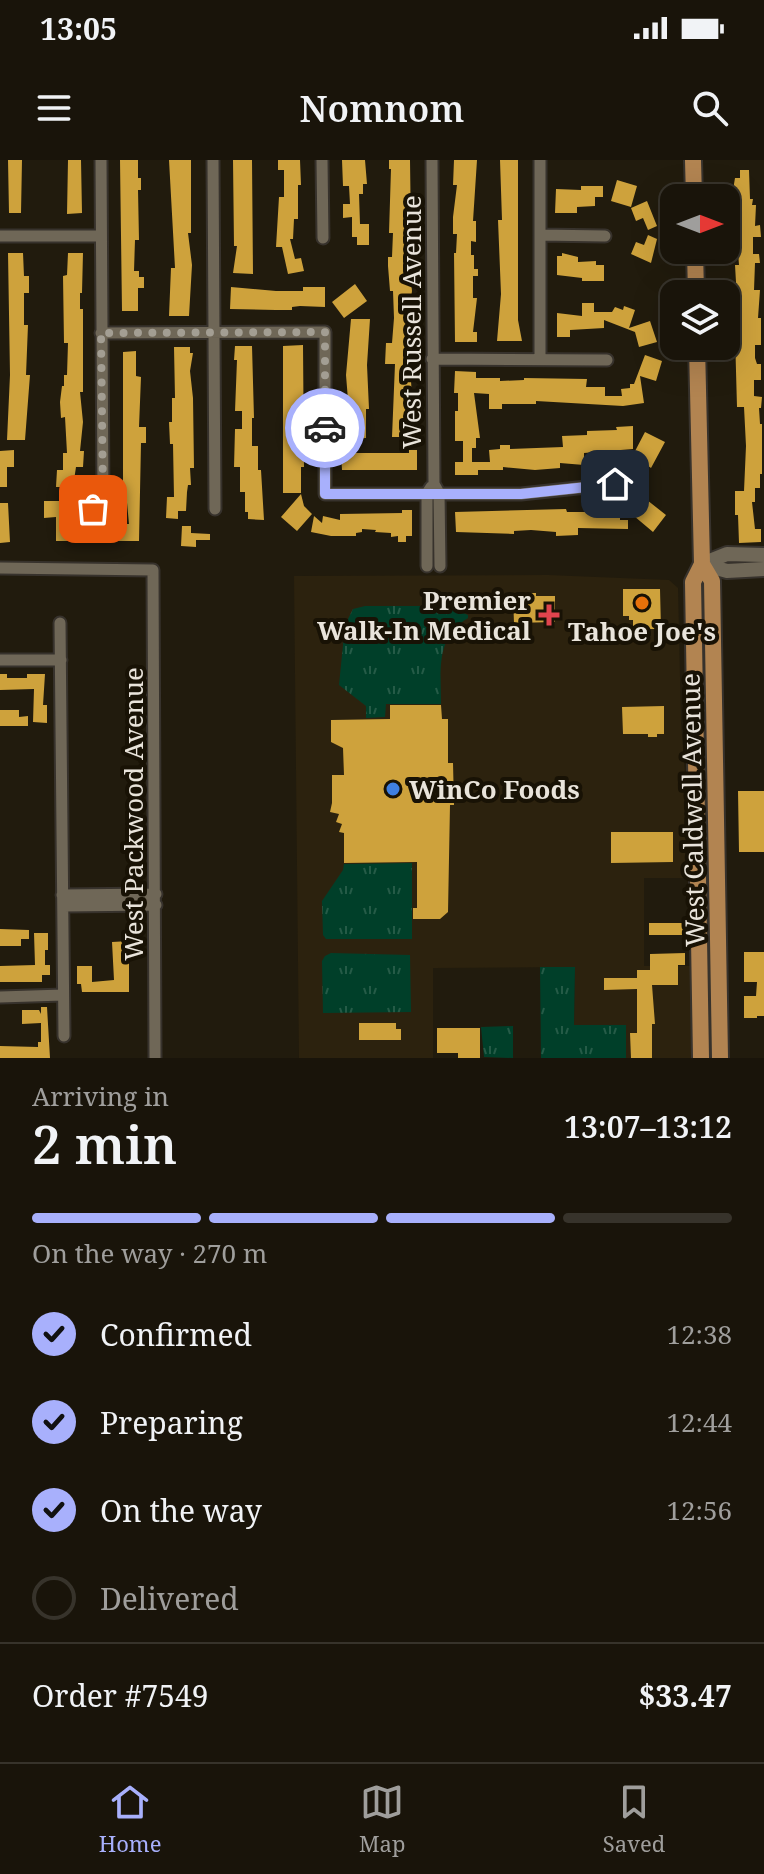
<!DOCTYPE html>
<meta charset="utf-8">
<style>
body{margin:0;font-family:"Noto Serif",serif;background:#221d13;color:#f1f3f6;height:100vh;display:flex;flex-direction:column;font-size:30px;white-space:nowrap}
*{box-sizing:border-box;margin:0}
p{font-size:26px;color:#9f9e9c}
.icon{flex:none;width:44px;height:44px;fill:none;stroke:currentColor;stroke-width:2;stroke-linecap:round;stroke-linejoin:round}
.map{position:relative;height:898px;overflow:hidden}
.side{display:flex;flex-direction:column;background:#19140a;flex:1}
.side>*{flex:none}
.needle{width:52px;rotate:90deg}
.buttons{position:absolute;left:660px;top:24px;display:grid;gap:16px}
.buttons a{display:grid;place-items:center;width:80px;height:80px;border-radius:16px;background:#19140a;box-shadow:0 8px 32px #0002,0 0 0 2px #37332b;font-size:40px}
.pin{position:absolute;display:grid;place-items:center;width:68px;height:68px;color:#fff;margin:-34px;border-radius:16px;box-shadow:0 4px 12px #0006}
.courier{position:absolute;display:grid;place-items:center;width:80px;height:80px;margin:-40px;border:6px solid #a8b0fc;border-radius:50%;background:#fff;color:#222;box-shadow:0 2px 10px #0007}
.summary em{font-style:normal;font-weight:600}
.summary div{display:flex;flex-direction:column-reverse}
.summary{display:flex;align-items:center;justify-content:space-between;height:136px;padding:0 32px}
h1{font-size:52px;font-weight:600;line-height:60px}
.bar{display:grid;grid-template-columns:repeat(4,1fr);gap:12px 8px;align-content:center;height:96px;padding:0 32px}
.bar i{height:10px;border-radius:6px;background:#37332b}
.bar .on{background:#a8b0fc}
.bar p{grid-column:span 4}
.line{display:flex;align-items:center;gap:20px;padding:0 32px;border-top:2px solid #37332b}
.line div{flex:1}
ol{padding:0 32px;list-style:none}
li{display:flex;align-items:center;gap:24px;height:88px}
li p{margin-inline-start:auto}
li .icon{padding:8px;border-radius:50%;background:#a8b0fc;color:#111;stroke-width:4}
li:last-child{color:#9f9e9c}
li i{width:44px;height:44px;border:4px solid #37332b;border-radius:50%}
.status{display:flex;justify-content:space-between;align-items:center;height:56px;padding:0 40px;background:#19140a;direction:ltr}
.status svg{height:22px;fill:currentColor}
header{display:flex;justify-content:space-between;align-items:center;height:104px;padding:0 32px;background:#19140a;font-size:36px;font-weight:600}
.menu{display:flex;justify-content:space-around;align-items:center;height:112px;border-top:2px solid #37332b;background:#19140a;font-size:22px;color:#9f9e9c}
.menu a{display:grid;justify-items:center;gap:4px}
.menu .on{color:#a8b0fc}
.map>svg:first-child{display:block}
.built{fill:#2c220e}
.grass{fill:url(#grass-tufts)}
.building{fill:#cea23c}
.lines{fill:none;stroke-linecap:round;stroke-linejoin:round}
.minor-casing{stroke:#37322c;stroke-width:15}
.tertiary-casing{stroke:#37322c;stroke-width:18}
.primary-casing{stroke:#37322c;stroke-width:20}
.minor{stroke:#6f6757;stroke-width:11}
.tertiary{stroke:#6f6757;stroke-width:14}
.primary{stroke:#b28451;stroke-width:16}
.done{stroke:#a39e93;stroke-width:8;stroke-dasharray:0 14.4}
.route{stroke:#a8b0fc;stroke-width:10}
.food-dot{fill:#e8710a;stroke:#181205;stroke-width:3}
.health-dot{fill:#e0444e;stroke:#181205;stroke-width:3}
.shop-dot{fill:#3f7fe0;stroke:#181205;stroke-width:3}
.labels{text-anchor:middle;dominant-baseline:central;stroke-width:8;stroke-linejoin:round;paint-order:stroke}
.street-label{font-size:26px;fill:#e9e4db;stroke:#181205}
.poi-label{font-size:26px;font-weight:bold;fill:#e9e4db;stroke:#181205;text-anchor:end}
</style>
<div class="status"><b>13:05</b><svg viewBox="0 0 49 12"><path d="M0 12V9h3v3zM5 12V6h3v6zM10 12V3h3v9zM15 12V0h3v12zM26 1h20v11H26zM47 4h2v5h-2z"/></svg></div>
<header><svg class="icon" aria-label="menu" viewBox="0 0 24 24"><path d="M4 6h16M4 12h16M4 18h16"/></svg>Nomnom<svg class="icon" aria-label="search" viewBox="0 0 24 24"><circle cx="10" cy="10" r="6"/><path d="M15 15l6 6"/></svg></header>
<div class="map">
<svg width="764" height="898" viewBox="0 0 764 898">
<defs>
<pattern id="grass-tufts" width="24" height="20" patternUnits="userSpaceOnUse" patternTransform="scale(2)"><rect width="24" height="20" fill="#003f29"/><path d="M3 7l-1-3M5 7V3M7 7l1-3M15 17l-1-3M17 17v-4M19 17l1-3" fill="none" stroke="#255b47"/></pattern>
</defs>
<rect width="100%" height="100%" fill="#211b0d"/>
<!-- built -->
<path class="built" d="M548 415 669 420 678 428 681 562 693 718H644V806H693L692 898H626V865H574L575 807 433 808V898H299L294 416Z"/>
<!-- grass -->
<path class="grass" d="M365 446H447L468 455V458C435 478 441 510 441 544H386L385 557 366 558V546L339 525 345 465 353 449Z
M412 703V779H326L323 775 322 741 343 710 344 704Z
M331 793 410 795 411 852 323 853 322 801 325 796Z
M540 807H575L574 865H626V898H541Z
M513 866V898L484 897 481 867Z"/>
<!-- building -->
<path class="building" d="M8 0H22L21 53H9Z
M68 0H81L82 53 67 54Z
M120 0H138V18H141V30H138L139 80H135L134 111H139V117H144V128H138V151H122Z
M169 0H191V73H188L192 105 189 156H169L171 108H175Z
M233 0H252L253 114 233 113 237 86H234Z
M278 0H300L301 25H298V59H294L293 79H290L295 99 301 98 304 111 288 114 282 87H276L279 37H284V10H278Z
M342 0H365L367 24H363V34H359L360 64H369V85H357V77H352V57L343 58V44H350L349 26H343Z
M389 0H410L411 74H409L408 94 412 131 409 151 412 172H409V185L413 256 410 277H392L395 204H385L386 183H392L394 158 393 131H390L388 106V97H392L393 73H389L391 9H389Z
M454 0H477L473 61H476V82L471 81V95H474V109H478V116H473V138H477L473 172H477V182H455L454 93H456L457 74H453V57L457 25H453Z
M500 0H518V160L522 181H497L501 134 498 60H502Z
M740 10H749L750 39H753L752 45H756L755 66 760 65 761 77H753V94H759L760 103H755L754 130H760L758 158H761V185H755V198L757 204H761V220H754V236L762 237 761 248H759L760 264H762V314H760V328H755V342H752L755 369H761V382L739 383 738 355H735V331H744L746 286 744 247H737L735 175 739 174 735 105H739L736 66H738L739 36H734V24L735 18H740Z
M617 20 637 26 631 47 611 41Z
M581 26H603V37H595V46L577 47V53H555L556 29 581 30Z
M647 41 657 66 648 70 643 58 636 61 631 48Z
M648 75 657 79 651 103 631 94 636 82 644 85Z
M8 93H23L24 116H29V133H24V165H28L26 215H30L25 280H7L10 215Z
M68 93H83L82 133H80V149H83V232H80L83 262 80 291H84L83 307H76L73 327H56L57 310H63V293H67L65 257 61 258 60 242 62 226H64V215H67L68 183H64L63 116 67 115Z
M562 93 578 97V102L596 101V105H604V121H582V118L557 115V96H562Z
M355 124 367 141 344 158 332 142Z
M231 127 276 131H303V127H325V147L300 146 292 147V150H276L230 149Z
M582 143H594V152H612L615 147 623 150 624 146 635 150 629 168 650 161 657 182 639 187 635 172 604 160V168L570 170V177H557V153L582 156Z
M351 159H370L367 205 369 249H366V278L347 279V265H350L346 215Z
M303 185 304 307H301V333H283V186Z
M235 186H252L254 258H252V286H258V310H261L264 360 248 359V352H245V332H240V307H234L235 269H242V251H235L237 200H234Z
M174 187H190V193H193L190 211 193 238 194 308H190L191 325H188L187 332 186 351H178V359L166 358 167 337H174L173 284H170L169 262H172V238H175Z
M136 191V216L141 217 139 267H146V283H141L139 381H118V364H129L126 332H123V192Z
M645 195 662 201 656 221 640 216 644 243 623 246 536 241V244H502V249H489V234L474 233 480 278H476V288H472V302H490L489 290 500 289V285H510V289L563 287 562 276 587 275V271L617 270 616 267 633 266V289L584 293V305L560 303V308L535 310 503 307V310H478V315H455V302H463V281H455V251H458V233H454L455 211 476 212V218H500V221L524 220V218L587 219 586 227H605V236H622L621 229 630 228V224H634Z
M645 272 665 282 651 308 633 295Z
M14 290V307H7V327H0V291Z
M409 290H417V310H342L341 293H409Z
M301 334 304 346 312 354 297 371 281 357Z
M647 340 666 355 653 372 634 356Z
M44 341H62V348H65L66 366H71V381H56V357L44 358Z
M0 343H8L10 382 0 383Z
M602 348V352H620V360H628V369L578 368V375L556 376V372L531 370 514 371V374L456 372 455 352 566 349 567 352H588V349Z
M402 350H412V376H406V382H398V376L391 377V373L375 372 376 370 362 369V372L356 373V376H331L311 372 314 356 322 363 323 356 340 360V354L402 353Z
M182 366H191V373L210 374V380H196V387L181 386Z
M623 429H660L661 469H633V460H629V456H623Z
M527 433H536V436H555V462L514 463 513 437H527Z
M0 514H7V518H27V514H45L43 545H47V563L33 562 34 529 0 530Z
M390 545H441L442 559H448V603H453L454 645H450L448 752 440 759H413V748H417V702L344 703V673L339 672 342 664 336 662 339 654 330 652 332 643V615H344L343 588 331 582V560L390 559Z
M664 546V574H657V577H648V574H623L622 547Z
M0 550H19V557L28 556V566H0Z
M738 631H764V692H739Z
M611 672H673V702L611 703Z
M649 763H684V775H649Z
M0 769 29 770V779H21V786H0Z
M34 773H48V790H45V805H50V815H42V822H0V806L35 805Z
M129 781V832H82L81 824H77V806H92V822L114 820 112 782Z
M744 792H764V856H757V858H744V836H756L757 822H744Z
M685 793V805H678V825H652L655 864H652V898H631L630 873H637V829L604 830V818H637V810H650V794Z
M41 847H47L50 898H0V886L38 887V882H41V863L22 864V850H39L41 854Z
M359 863H396V869H401V880H359Z
M437 868H480V898H458V893H437Z"/>
<g class="lines">
<!-- minor casing -->
<g class="minor-casing">
<path id="minor" d="M213 0 215 349
M322 0 323 78
M432 0 434 324 439 333 440 406
M540 0V199
M540 75 605 76
M0 76H101
M101 173 325 172V334H521L615 324
M432 199 607 200
M93 349 103 334 101 0
M427 406V333L431 327
M0 408 153 410 155 898
M60 463 64 876
M0 500H61
M62 735 156 734
M63 746 156 745
M0 837 63 835"/>
</g>
<!-- tertiary casing -->
<g class="tertiary-casing">
<path id="tertiary" d="M702 404 727 394 764 395
M702 404 727 411 764 409"/>
</g>
<!-- primary casing -->
<g class="primary-casing">
<path id="primary" d="M693 0 694 38
M695 90 696 134
M697 186 702 404 712 421 720 898
M701 898 693 422 702 404"/>
</g>
<!-- minor -->
<use href="#minor" class="minor"/>
<!-- tertiary -->
<use href="#tertiary" class="tertiary"/>
<!-- primary -->
<use href="#primary" class="primary"/>
</g>
<g class="lines">
<!-- done -->
<path class="done" d="M93 349 103 334 101 173 325 172V268"/>
<!-- route -->
<path class="route" d="M325 268V334H521L615 324"/>
</g>
<!-- markers -->
<circle class="food-dot" cx="642" cy="443" r="8"/>
<path class="health-dot" d="M545 443h8v8h8v8h-8v8h-8v-8h-8v-8h8z"/>
<circle class="shop-dot" cx="393" cy="629" r="8"/>
<g class="labels">
<!-- street labels -->
<g class="street-label">
<text transform="translate(411 162) rotate(-90)">West Russell Avenue</text>
<text transform="translate(692 650) rotate(-91)">West Caldwell Avenue</text>
<text transform="translate(133 654) rotate(-90)">West Packwood Avenue</text>
</g>
<!-- poi labels -->
<g class="poi-label">
<text x="531" y="440">Premier<tspan x="531" dy="30">Walk-In Medical</tspan></text>
<text x="642" y="471" text-anchor="middle">Tahoe Joe's</text>
<text x="409" y="629" text-anchor="start">WinCo Foods</text>
</g>
</g>
</svg>
<div class="buttons">
<a><svg class="needle" viewBox="-14 -14 28 28"><path d="M0-13l5 13h-10z" fill="#e53935"/><path d="M0 13l5-13h-10z" fill="#9f9e9c"/></svg></a>
<a><svg class="icon" aria-label="layers" viewBox="0 0 24 24"><path d="M12 4l9 5-9 5-9-5zM3 14l9 5 9-5"/></svg></a>
</div>
<div class="pin" style="left:93px;top:349px;background:#ea580c"><svg class="icon" aria-label="bag" viewBox="0 0 24 24"><path d="M5 8h14l-1 12H6zM9 8a3 3 0 0 1 6 0"/></svg></div>
<div class="pin" style="left:615px;top:324px;background:#1f2937"><svg class="icon" aria-label="home" viewBox="0 0 24 24"><path d="M3 11l9-7 9 7M6 9v11h12V9"/></svg></div>
<div class="courier" style="left:325px;top:268px"><svg class="icon" aria-label="car" viewBox="0 0 24 24"><path d="M5 17H2v-5l4-1 3-4h7l3 4 3 1v5h-3M9 17h6M6 11h13"/><circle cx="7" cy="17" r="2"/><circle cx="17" cy="17" r="2"/></svg></div>
</div>
<section class="side">
<div class="summary"><div><h1>2 min</h1><p>Arriving in</p></div><em>13:07–13:12</em></div>
<div class="bar"><i class="on"></i><i class="on"></i><i class="on"></i><i></i><p>On the way · 270 m</p></div>
<ol>
<li><svg class="icon" aria-label="check" viewBox="0 0 24 24"><path d="M5 12l5 5 9-10"/></svg>Confirmed<p>12:38</p></li>
<li><svg class="icon" aria-label="check" viewBox="0 0 24 24"><path d="M5 12l5 5 9-10"/></svg>Preparing<p>12:44</p></li>
<li><svg class="icon" aria-label="check" viewBox="0 0 24 24"><path d="M5 12l5 5 9-10"/></svg>On the way<p>12:56</p></li>
<li><i></i>Delivered</li>
</ol>
<div class="line" style="height:104px"><div>Order #7549</div><b>$33.47</b></div>
</section>
<nav class="menu">
<a class="on"><svg class="icon" aria-label="home" viewBox="0 0 24 24"><path d="M3 11l9-7 9 7M6 9v11h12V9"/></svg>Home</a>
<a><svg class="icon" aria-label="map" viewBox="0 0 24 24"><path d="M3 6l6-2 6 2 6-2v14l-6 2-6-2-6 2zM9 4v14M15 6v14"/></svg>Map</a>
<a><svg class="icon" aria-label="saved" viewBox="0 0 24 24"><path d="M7 4h10v16l-5-4-5 4z"/></svg>Saved</a>
</nav>
